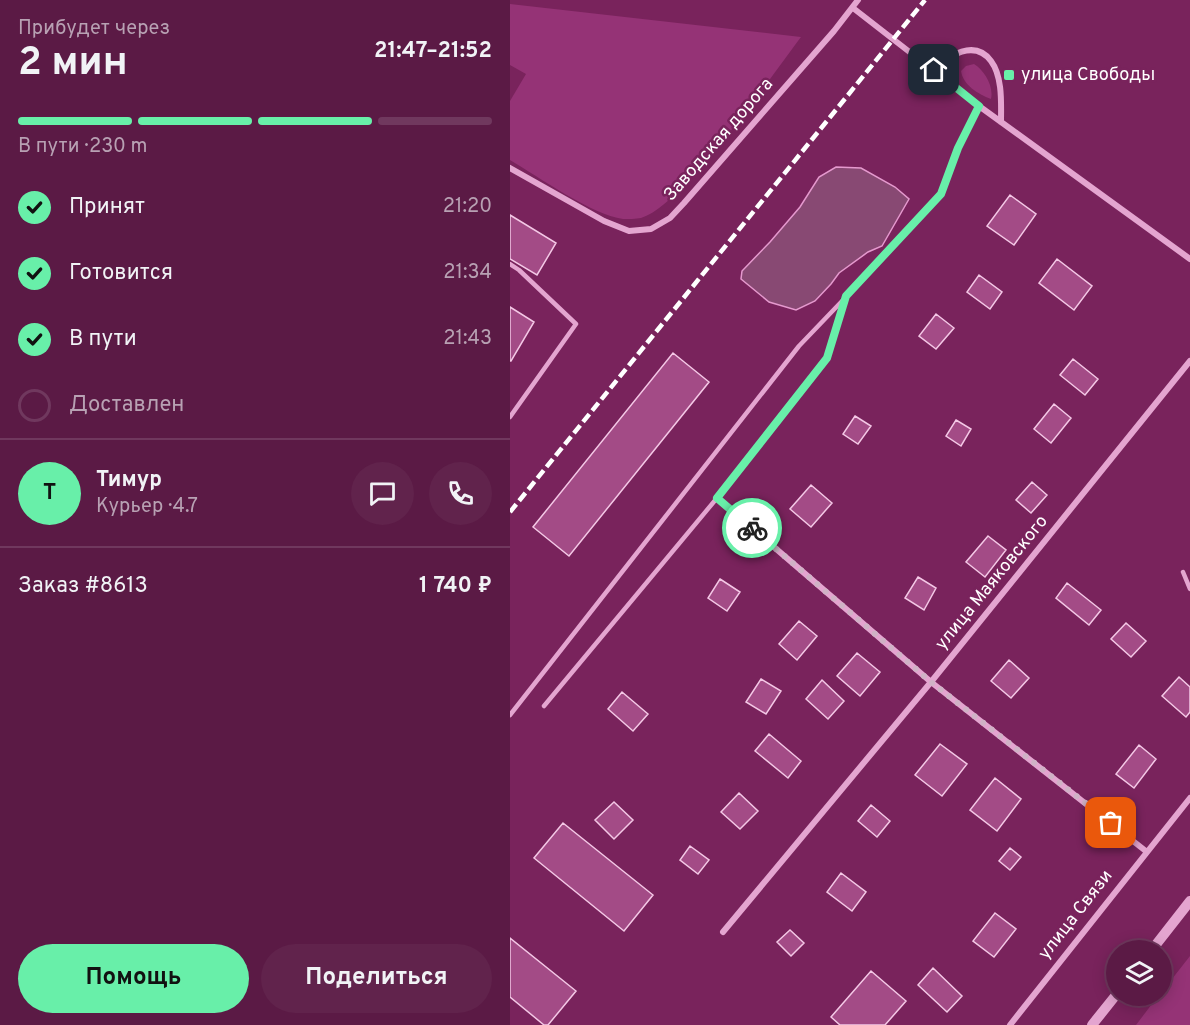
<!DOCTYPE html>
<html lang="ru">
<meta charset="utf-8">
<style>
body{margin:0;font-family:Overpass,sans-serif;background:#61234c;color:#f1f3f6;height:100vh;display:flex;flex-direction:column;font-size:22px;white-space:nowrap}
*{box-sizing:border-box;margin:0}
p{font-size:20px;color:#b8a1b3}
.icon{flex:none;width:33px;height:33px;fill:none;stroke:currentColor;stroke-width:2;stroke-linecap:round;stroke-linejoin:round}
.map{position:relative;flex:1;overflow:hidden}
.sheet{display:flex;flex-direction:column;background:#5b1a45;width:510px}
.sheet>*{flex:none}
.fabs{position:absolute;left:596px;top:940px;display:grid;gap:12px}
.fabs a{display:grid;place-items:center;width:66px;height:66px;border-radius:50%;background:#5b1a45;box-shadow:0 3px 15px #0003,0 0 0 2px #70385e;font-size:30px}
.pin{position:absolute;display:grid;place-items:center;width:51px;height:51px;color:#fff;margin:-26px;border-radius:12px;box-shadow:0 3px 9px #0006}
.courier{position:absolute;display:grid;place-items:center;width:60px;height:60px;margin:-30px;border:4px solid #68efa9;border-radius:50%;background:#fff;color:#222;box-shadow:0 2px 8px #0007}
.headline em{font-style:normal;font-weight:700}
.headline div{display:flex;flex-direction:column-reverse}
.headline{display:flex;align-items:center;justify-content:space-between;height:102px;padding:0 18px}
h1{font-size:39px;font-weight:700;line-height:45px}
.bar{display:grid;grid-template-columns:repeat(4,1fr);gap:9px 6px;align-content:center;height:72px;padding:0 18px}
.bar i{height:8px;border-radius:4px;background:#70385e}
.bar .on{background:#68efa9}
.bar p{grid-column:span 4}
.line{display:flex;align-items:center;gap:15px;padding:0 18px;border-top:2px solid #70385e}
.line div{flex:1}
.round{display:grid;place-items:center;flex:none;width:63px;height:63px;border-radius:32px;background:#61234c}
ol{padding:0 18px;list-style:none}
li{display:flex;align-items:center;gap:18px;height:66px}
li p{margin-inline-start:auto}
li .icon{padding:6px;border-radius:50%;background:#68efa9;color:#111;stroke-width:4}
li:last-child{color:#b8a1b3}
li i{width:33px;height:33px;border:3px solid #70385e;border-radius:50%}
.button{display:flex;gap:12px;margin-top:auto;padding:12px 18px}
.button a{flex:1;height:69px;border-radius:36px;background:#68efa9;color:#111;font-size:24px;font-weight:700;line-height:69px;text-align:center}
.button a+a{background:#61234c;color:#f1f3f6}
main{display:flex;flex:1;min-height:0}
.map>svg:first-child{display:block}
.green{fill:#953376}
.water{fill:#884973;stroke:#e599ce;stroke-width:1.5}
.building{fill:#a34b86;stroke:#f4c8e6;stroke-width:1.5}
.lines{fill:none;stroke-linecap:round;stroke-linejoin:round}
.service{stroke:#e4a5d0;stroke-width:4.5}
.minor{stroke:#e4a5d0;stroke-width:6}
.tertiary{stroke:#e4a5d0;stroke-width:10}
.rail{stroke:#fff;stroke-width:4.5;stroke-dasharray:10 4.5;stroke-linecap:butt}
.done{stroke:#d0b2c6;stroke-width:6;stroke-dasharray:0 10.8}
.route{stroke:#68efa9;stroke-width:8}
.poi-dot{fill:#68efa9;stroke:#79235c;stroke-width:2}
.labels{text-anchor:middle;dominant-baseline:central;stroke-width:5;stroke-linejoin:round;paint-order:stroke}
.poi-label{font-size:18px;fill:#fff;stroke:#79235c;text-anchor:start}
.street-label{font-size:18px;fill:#fff;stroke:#79235c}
</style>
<main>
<section class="sheet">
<div class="headline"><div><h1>2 мин</h1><p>Прибудет через</p></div><em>21:47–21:52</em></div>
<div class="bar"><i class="on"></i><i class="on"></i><i class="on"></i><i></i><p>В пути · 230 m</p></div>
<ol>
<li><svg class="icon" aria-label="check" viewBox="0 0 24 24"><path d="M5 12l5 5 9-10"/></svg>Принят<p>21:20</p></li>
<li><svg class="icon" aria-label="check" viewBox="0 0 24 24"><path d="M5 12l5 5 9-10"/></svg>Готовится<p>21:34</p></li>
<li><svg class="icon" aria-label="check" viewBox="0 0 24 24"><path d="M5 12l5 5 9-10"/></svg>В пути<p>21:43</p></li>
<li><i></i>Доставлен</li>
</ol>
<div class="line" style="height:108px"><b class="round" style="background:#68efa9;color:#111">Т</b><div><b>Тимур</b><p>Курьер · 4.7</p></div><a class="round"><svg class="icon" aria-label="chat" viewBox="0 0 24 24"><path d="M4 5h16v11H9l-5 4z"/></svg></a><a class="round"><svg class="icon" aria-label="phone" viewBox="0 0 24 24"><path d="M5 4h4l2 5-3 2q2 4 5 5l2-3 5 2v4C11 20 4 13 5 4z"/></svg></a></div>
<div class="line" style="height:78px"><div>Заказ #8613</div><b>1 740 ₽</b></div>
<div class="button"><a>Помощь</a><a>Поделиться</a></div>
</section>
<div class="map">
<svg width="680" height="1025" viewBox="0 0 680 1025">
<rect width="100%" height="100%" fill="#79235c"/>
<!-- green -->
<path class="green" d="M0 4 291 37C263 74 171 208 131 218 126 219 118 219 113 219 82 215 29 177 0 160V101L16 74 0 65Z
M464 64C474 70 484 86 481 99 468 94 453 85 451 71L456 66Z
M680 956V1025H626L648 996H651V993Z"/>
<!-- water -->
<path class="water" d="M326 167 351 168 385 187 399 199 372 246 358 252 329 273 321 284 305 301 286 310 259 302 231 279 232 271 260 242 290 207 309 177Z"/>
<!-- building -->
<path class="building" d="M500 195 526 214 504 245 477 226Z
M0 215 46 243 27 275 0 259Z
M547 259 582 286 564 310 529 283Z
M469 275 492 292 480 309 457 292Z
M0 307 24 322 1 361H0Z
M426 314 444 328 426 349 409 336Z
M163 353 199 382 59 556 23 527Z
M563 359 588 379 575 395 550 375Z
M544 404 561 418 541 443 524 429Z
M345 416 361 426 348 444 333 434Z
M446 420 461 429 451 446 436 436Z
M522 482 537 495 521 513 506 500Z
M301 485 322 503 301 527 280 509Z
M478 536 496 550 475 577 456 562Z
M408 577 426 588 414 610 395 598Z
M210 579 230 592 217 611 198 598Z
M557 583 591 610 579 625 546 598Z
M289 621 307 636 287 660 269 644Z
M616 623 636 641 621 657 601 639Z
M347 653 370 672 350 696 327 676Z
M499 660 519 678 501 698 481 681Z
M669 677 680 687V712L676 717 652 696Z
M251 679 271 691 256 714 236 702Z
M312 680 334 701 318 719 296 699Z
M112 692 138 714 123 731 98 709Z
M259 734 291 761 278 778 245 751Z
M430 744 457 764 432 796 405 775Z
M629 745 646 759 624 788 606 774Z
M485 778 511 799 487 831 460 810Z
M229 793 248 811 230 829 211 812Z
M104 802 123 820 104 839 85 820Z
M361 805 380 821 367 837 348 821Z
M53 823 143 895 114 931 24 858Z
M180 846 199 860 188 874 170 860Z
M500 848 511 857 500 870 489 861Z
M331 873 356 892 342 911 317 892Z
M485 913 506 929 484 957 463 941Z
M280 930 294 943 281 956 267 942Z
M0 938 66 991 38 1025H34L0 997Z
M423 968 452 996 437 1012 408 985Z
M361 971 396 1001 375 1025H330L321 1017Z"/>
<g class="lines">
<!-- service -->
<path class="service" d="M0 264 9 270 66 324 0 417
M673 572 680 589
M34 706 207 498
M0 715 289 346 335 298"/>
<!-- minor -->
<path class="minor" d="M343 8 469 106 680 259
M424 70C438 55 465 39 481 61 493 77 491 105 491 122
M469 106 448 148 431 194 336 296 317 358 207 498 421 682 637 852
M0 168 94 221 119 231 141 229 160 218 174 203 324 31 348 0
M213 932 421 682 680 361
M500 1025 680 798"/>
<!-- tertiary -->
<path class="tertiary" d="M641 951 680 901
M582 1025 606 995"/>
<!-- rail -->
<path class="rail" d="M0 512 415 0"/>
</g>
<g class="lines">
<!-- done -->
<path class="done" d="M242 528 421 682 601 823"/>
<!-- route -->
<path class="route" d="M242 528 207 498 317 358 336 296 431 194 448 148 469 106 424 70"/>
</g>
<!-- markers -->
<rect class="poi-dot" x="493" y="69" width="12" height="12" rx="3"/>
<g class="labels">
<!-- poi labels -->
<g class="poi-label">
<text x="511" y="75">улица Свободы</text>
</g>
<!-- street labels -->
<g class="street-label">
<text transform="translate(209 140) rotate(-49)">Заводская дорога</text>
<text transform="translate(482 583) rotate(-51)">улица Маяковского</text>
<text transform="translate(566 915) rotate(-52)">улица Связи</text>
</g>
</g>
</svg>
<div class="fabs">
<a><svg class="icon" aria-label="layers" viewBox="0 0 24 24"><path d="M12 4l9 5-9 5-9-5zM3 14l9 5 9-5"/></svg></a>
</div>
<div class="pin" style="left:601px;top:823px;background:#ea580c"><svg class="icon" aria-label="bag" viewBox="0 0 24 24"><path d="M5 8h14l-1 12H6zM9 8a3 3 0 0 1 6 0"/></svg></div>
<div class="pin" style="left:424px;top:70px;background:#1f2937"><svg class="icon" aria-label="home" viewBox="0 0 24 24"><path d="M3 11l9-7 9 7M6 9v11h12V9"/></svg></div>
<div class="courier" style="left:242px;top:528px"><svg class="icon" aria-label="bike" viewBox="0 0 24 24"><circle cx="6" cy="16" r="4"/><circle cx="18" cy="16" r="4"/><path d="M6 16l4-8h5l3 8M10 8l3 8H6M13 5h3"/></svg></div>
</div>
</main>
